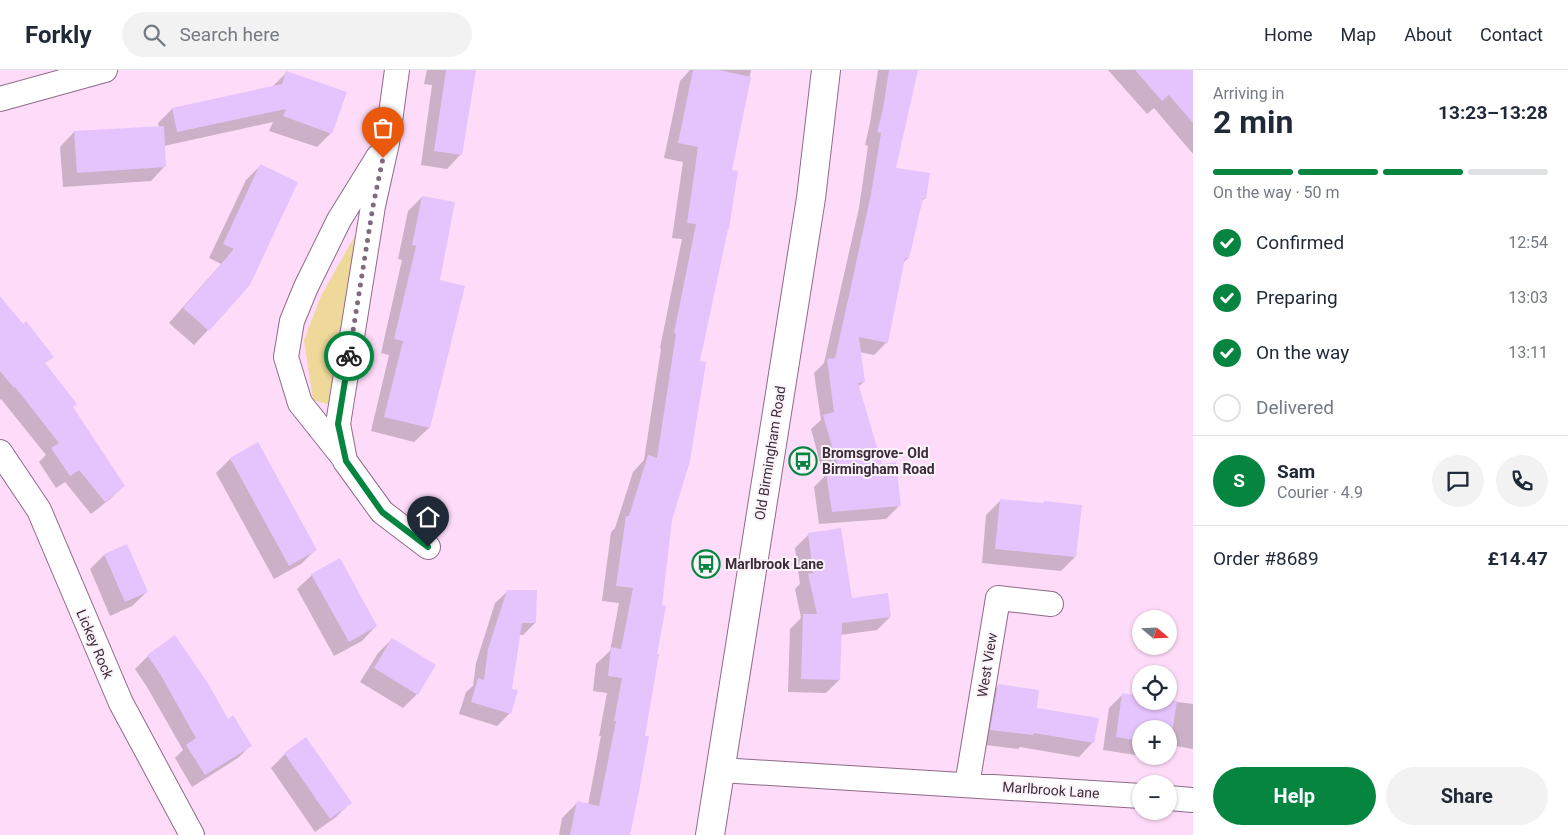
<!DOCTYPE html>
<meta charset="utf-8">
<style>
body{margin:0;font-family:Roboto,sans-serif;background:#f2f2f3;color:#1f2937;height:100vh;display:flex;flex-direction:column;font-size:19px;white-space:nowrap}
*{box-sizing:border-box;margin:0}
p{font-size:16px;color:#747a83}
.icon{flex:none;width:28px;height:28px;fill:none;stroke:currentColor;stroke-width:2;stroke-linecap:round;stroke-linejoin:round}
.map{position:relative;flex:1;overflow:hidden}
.panel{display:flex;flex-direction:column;background:#fff;width:375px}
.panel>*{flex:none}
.needle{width:32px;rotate:109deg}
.tools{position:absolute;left:1132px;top:540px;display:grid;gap:10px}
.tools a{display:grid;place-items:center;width:45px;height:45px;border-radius:50%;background:#fff;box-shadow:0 1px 4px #0004;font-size:25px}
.pin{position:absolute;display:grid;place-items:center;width:42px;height:42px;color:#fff;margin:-51px -21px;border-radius:50% 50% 50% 0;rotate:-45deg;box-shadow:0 0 5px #0007}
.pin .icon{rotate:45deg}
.courier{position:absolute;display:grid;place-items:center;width:50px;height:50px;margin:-25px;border:4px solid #068540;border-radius:50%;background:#fff;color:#222;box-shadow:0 1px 6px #0007}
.head em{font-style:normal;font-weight:700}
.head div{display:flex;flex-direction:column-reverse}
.head{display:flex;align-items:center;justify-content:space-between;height:85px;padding:0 20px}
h1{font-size:32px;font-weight:700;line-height:38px}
.bar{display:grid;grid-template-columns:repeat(4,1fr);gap:8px 5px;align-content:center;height:60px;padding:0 20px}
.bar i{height:6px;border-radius:4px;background:#e0e1e3}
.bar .current{background:#068540}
.bar p{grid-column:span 4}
.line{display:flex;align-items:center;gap:12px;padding:0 20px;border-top:1px solid #e0e1e3}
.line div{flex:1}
.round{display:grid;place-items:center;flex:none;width:52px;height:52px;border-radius:26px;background:#f2f2f3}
ol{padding:0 20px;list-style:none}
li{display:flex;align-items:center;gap:15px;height:55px}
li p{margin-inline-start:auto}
li .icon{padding:5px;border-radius:50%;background:#068540;color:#fff;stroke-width:4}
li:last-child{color:#747a83}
li i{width:28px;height:28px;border:2px solid #e0e1e3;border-radius:50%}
.action{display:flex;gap:10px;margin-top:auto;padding:10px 20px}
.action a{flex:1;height:58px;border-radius:30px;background:#068540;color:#fff;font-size:20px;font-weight:700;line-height:58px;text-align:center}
.action a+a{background:#f2f2f3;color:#1f2937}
header{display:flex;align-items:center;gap:30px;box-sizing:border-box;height:70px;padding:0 25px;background:#fff;border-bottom:1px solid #e0e1e3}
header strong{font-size:24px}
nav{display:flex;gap:28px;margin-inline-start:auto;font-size:18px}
.search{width:350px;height:45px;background:#f2f2f3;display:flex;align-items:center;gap:12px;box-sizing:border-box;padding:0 18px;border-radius:28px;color:#747a83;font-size:19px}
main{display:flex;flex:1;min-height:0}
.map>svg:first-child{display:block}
.green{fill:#efd99a}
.shadow{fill:#0003}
.building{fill:#e5c3fd}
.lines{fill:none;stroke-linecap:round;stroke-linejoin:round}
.street-casing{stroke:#8f6a8a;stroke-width:26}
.secondary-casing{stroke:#8f6a8a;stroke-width:30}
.street{stroke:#fff;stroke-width:24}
.secondary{stroke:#fff;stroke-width:28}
.done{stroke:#806a7d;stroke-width:5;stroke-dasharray:0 9}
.route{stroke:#068540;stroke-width:6}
.labels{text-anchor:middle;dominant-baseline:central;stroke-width:4;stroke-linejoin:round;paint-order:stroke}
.street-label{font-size:14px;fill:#3c2c3a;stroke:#fbf3fa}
.poi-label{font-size:14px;font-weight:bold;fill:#3c2c3a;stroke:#fbf3fa;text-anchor:start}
</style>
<header>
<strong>Forkly</strong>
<div class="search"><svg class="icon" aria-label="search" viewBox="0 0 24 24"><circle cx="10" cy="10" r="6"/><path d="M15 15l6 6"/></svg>Search here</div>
<nav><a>Home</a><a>Map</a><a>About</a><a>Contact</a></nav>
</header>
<main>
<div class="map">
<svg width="1193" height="765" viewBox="0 0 1193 765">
<rect width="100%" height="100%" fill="#fedcf9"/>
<!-- green -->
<path class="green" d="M357 162 331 335 313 330 304 270 321 226Z"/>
<!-- shadow -->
<path class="shadow" d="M427 0H474L461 84 447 99 421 95 432 15 424 14Z
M690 0H751L730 101 726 161 699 292 671 450 628 765H559L562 748 577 733 588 735 601 666H599L607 623 593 621 596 594 610 581 619 533 602 531 611 462 615 458 633 402 644 390 661 279 660 278 682 169 672 168 683 92 664 88 680 11Z
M878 0H917L895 99 925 128 921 132 908 188 903 193 887 272 874 285 859 282 864 312 858 317 881 396 899 436 886 449 819 454 814 417 824 407 811 359 821 350 814 303 824 293 859 138 868 76 865 75 870 53Z
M1108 0H1193V84L1154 38 1147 44Z
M287 2 331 63 317 77 269 61 273 52 164 76 165 96 151 111 63 117 60 77 74 62 159 57 158 53 172 39 272 17Z
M260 96 208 260 194 275 169 253 221 194 209 188 246 110Z
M422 127 438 211 464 217 429 358 414 372 371 361 389 285 381 283 402 190 398 189 408 141Z
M0 228 52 287 44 294 123 416 110 429 91 444 65 412 56 418 39 392 46 385 1 329 0 330Z
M230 389 315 480 301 494 274 509 216 403Z
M1000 431 1042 435 1044 432 1075 487 1061 501 982 493 986 445Z
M809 464 851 530 890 547 877 560 840 565 839 610 826 623 788 622 790 559 801 548 795 519 800 514 795 478Z
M104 485 147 522 132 536 110 546 90 499Z
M312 505 376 556 362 571 334 586 297 519Z
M508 521 535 553 523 565H519L511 619 516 621 509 644 497 656 459 644 466 622 473 616 476 593 495 533Z
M392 569 417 624 403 638 360 612 378 583Z
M148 586 227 650 250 676 238 688 192 717 175 688 183 680 147 617 135 599Z
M998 616 1036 639 1093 672 1079 687 1020 677 1018 679 977 674 984 630Z
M1123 624 1141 627V631H1169L1193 634V679L1169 675V659H1141V686H1157L1155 688 1103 680 1109 638Z
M285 684 350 733 336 747 315 762 271 698Z"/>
<!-- building -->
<path class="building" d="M446 0H476L462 85 434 81Z
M693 0H719L751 7 732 100 738 101 729 159H728L700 291 706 292 690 391 672 450 662 535 666 536 657 584H659L645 666H649L638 727 630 765H570L577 731 599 736 616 651H614L622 608 608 606 611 577 621 579 633 518 616 516 626 446H629L648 385 657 388 676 264 674 263 696 154 687 153 698 77 678 73Z
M889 0H918L896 98 930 103 926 129 923 128 909 189 905 188 888 273 859 267 865 312 858 313 882 394 896 392 901 436 832 442 826 403 839 401 823 345 834 342 827 289 835 288 850 221 871 124 881 63 877 62 883 39Z
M1135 0H1193V53L1169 25 1162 31Z
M286 1 347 22 332 64 283 46 286 39 177 62 172 38 282 14Z
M164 56 166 97 77 103 74 61Z
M260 94 298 112 250 215 209 261 183 238 234 179 223 174Z
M422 126 455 132 440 210 465 216 430 358 384 347 403 271 394 269 416 176 412 175Z
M0 226 23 254 26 251 54 287 45 293 77 334 73 337 125 416 105 432 79 400 70 406 51 378 59 373 15 317 14 318 0 301Z
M258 372 317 480 289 496 230 388Z
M1000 429 1044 433V431L1082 435 1076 487 995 479Z
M841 458 852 528 888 523 891 547 842 553 840 610 801 609 803 544H817L808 504 813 503 808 463Z
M127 474 148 522 125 532 104 484Z
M340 488 377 556 349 572 311 504Z
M507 520H537L536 553H522L512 619 518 620 511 644 471 632 478 608 484 610 488 579Z
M175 565 209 615 228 649 233 645 252 676 205 705 186 675 196 668 160 604 147 585Z
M392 568 436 595 418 625 374 598Z
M998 614 1039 620 1037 638 1099 648 1094 673 1034 663 1033 665 990 660Z
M1122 623 1141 626V631H1169V630L1177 631 1170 675 1169 659H1141V671L1116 667Z
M306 667 352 733 330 749 284 683Z"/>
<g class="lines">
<!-- street casing -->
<g class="street-casing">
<path id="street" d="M397 0 387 73 373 136 338 354 345 391 382 442 428 477
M0 29 105 0
M0 382 39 440 121 633 192 765
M343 387 300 333 286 287 292 251 306 217 339 150 378 87
M720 700 1141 726
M967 715 998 528 1051 534
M1169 728 1193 730"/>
</g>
<!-- secondary casing -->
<g class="secondary-casing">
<path id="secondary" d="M710 765 811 128 826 0"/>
</g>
<!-- street -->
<use href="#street" class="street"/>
<!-- secondary -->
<use href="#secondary" class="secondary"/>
</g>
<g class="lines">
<!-- done -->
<path class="done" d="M349 286 373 136 383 88"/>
<!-- route -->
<path class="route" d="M349 286 338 354 346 391 382 442 428 477"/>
</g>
<!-- icons -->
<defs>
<g id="bus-ring" transform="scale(1.4375)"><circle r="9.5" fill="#fbf3fa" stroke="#068540" stroke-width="1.5"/><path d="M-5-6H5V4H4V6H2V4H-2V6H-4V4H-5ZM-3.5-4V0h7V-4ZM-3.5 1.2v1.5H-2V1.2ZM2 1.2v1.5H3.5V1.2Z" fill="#068540"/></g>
</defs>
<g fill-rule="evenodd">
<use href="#bus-ring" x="803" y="391"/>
<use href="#bus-ring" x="706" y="494"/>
</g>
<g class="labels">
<!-- street labels -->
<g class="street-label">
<text transform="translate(770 383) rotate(-81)">Old Birmingham Road</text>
<text transform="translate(95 574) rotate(67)">Lickey Rock</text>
<text transform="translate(987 595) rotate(-81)">West View</text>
<text transform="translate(1051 720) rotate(4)">Marlbrook Lane</text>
</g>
<!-- poi labels -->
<g class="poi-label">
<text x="822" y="383">Bromsgrove- Old<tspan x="822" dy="16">Birmingham Road</tspan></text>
<text x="725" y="494">Marlbrook Lane</text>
</g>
</g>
</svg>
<div class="tools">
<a><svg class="needle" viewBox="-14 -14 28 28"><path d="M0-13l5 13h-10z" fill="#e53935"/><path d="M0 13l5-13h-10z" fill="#747a83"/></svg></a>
<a><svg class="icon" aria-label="locate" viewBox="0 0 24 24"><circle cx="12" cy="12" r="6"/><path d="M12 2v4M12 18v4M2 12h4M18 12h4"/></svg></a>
<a>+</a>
<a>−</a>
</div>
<div class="pin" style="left:383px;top:88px;background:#ea580c"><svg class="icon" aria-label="bag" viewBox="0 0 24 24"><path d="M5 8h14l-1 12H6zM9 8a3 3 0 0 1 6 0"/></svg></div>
<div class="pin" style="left:428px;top:477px;background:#1f2937"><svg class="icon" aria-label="home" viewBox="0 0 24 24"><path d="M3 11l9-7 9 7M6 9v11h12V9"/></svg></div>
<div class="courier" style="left:349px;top:286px"><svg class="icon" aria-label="bike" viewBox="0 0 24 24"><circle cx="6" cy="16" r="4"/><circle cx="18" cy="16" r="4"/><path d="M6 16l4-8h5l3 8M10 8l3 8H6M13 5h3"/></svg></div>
</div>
<section class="panel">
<div class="head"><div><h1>2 min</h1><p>Arriving in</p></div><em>13:23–13:28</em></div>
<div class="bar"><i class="current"></i><i class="current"></i><i class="current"></i><i></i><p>On the way · 50 m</p></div>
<ol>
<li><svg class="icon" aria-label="check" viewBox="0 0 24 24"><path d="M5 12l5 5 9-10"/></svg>Confirmed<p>12:54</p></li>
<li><svg class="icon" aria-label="check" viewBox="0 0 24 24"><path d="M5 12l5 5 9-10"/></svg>Preparing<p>13:03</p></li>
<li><svg class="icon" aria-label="check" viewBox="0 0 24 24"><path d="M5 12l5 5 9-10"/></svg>On the way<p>13:11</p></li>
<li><i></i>Delivered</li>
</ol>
<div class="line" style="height:90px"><b class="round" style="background:#068540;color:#fff">S</b><div><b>Sam</b><p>Courier · 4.9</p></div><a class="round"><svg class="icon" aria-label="chat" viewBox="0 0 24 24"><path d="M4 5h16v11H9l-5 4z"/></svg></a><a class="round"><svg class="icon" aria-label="phone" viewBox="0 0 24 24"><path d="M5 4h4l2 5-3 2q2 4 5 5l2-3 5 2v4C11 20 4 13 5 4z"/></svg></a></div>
<div class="line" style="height:65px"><div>Order #8689</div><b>£14.47</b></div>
<div class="action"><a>Help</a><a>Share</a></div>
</section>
</main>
